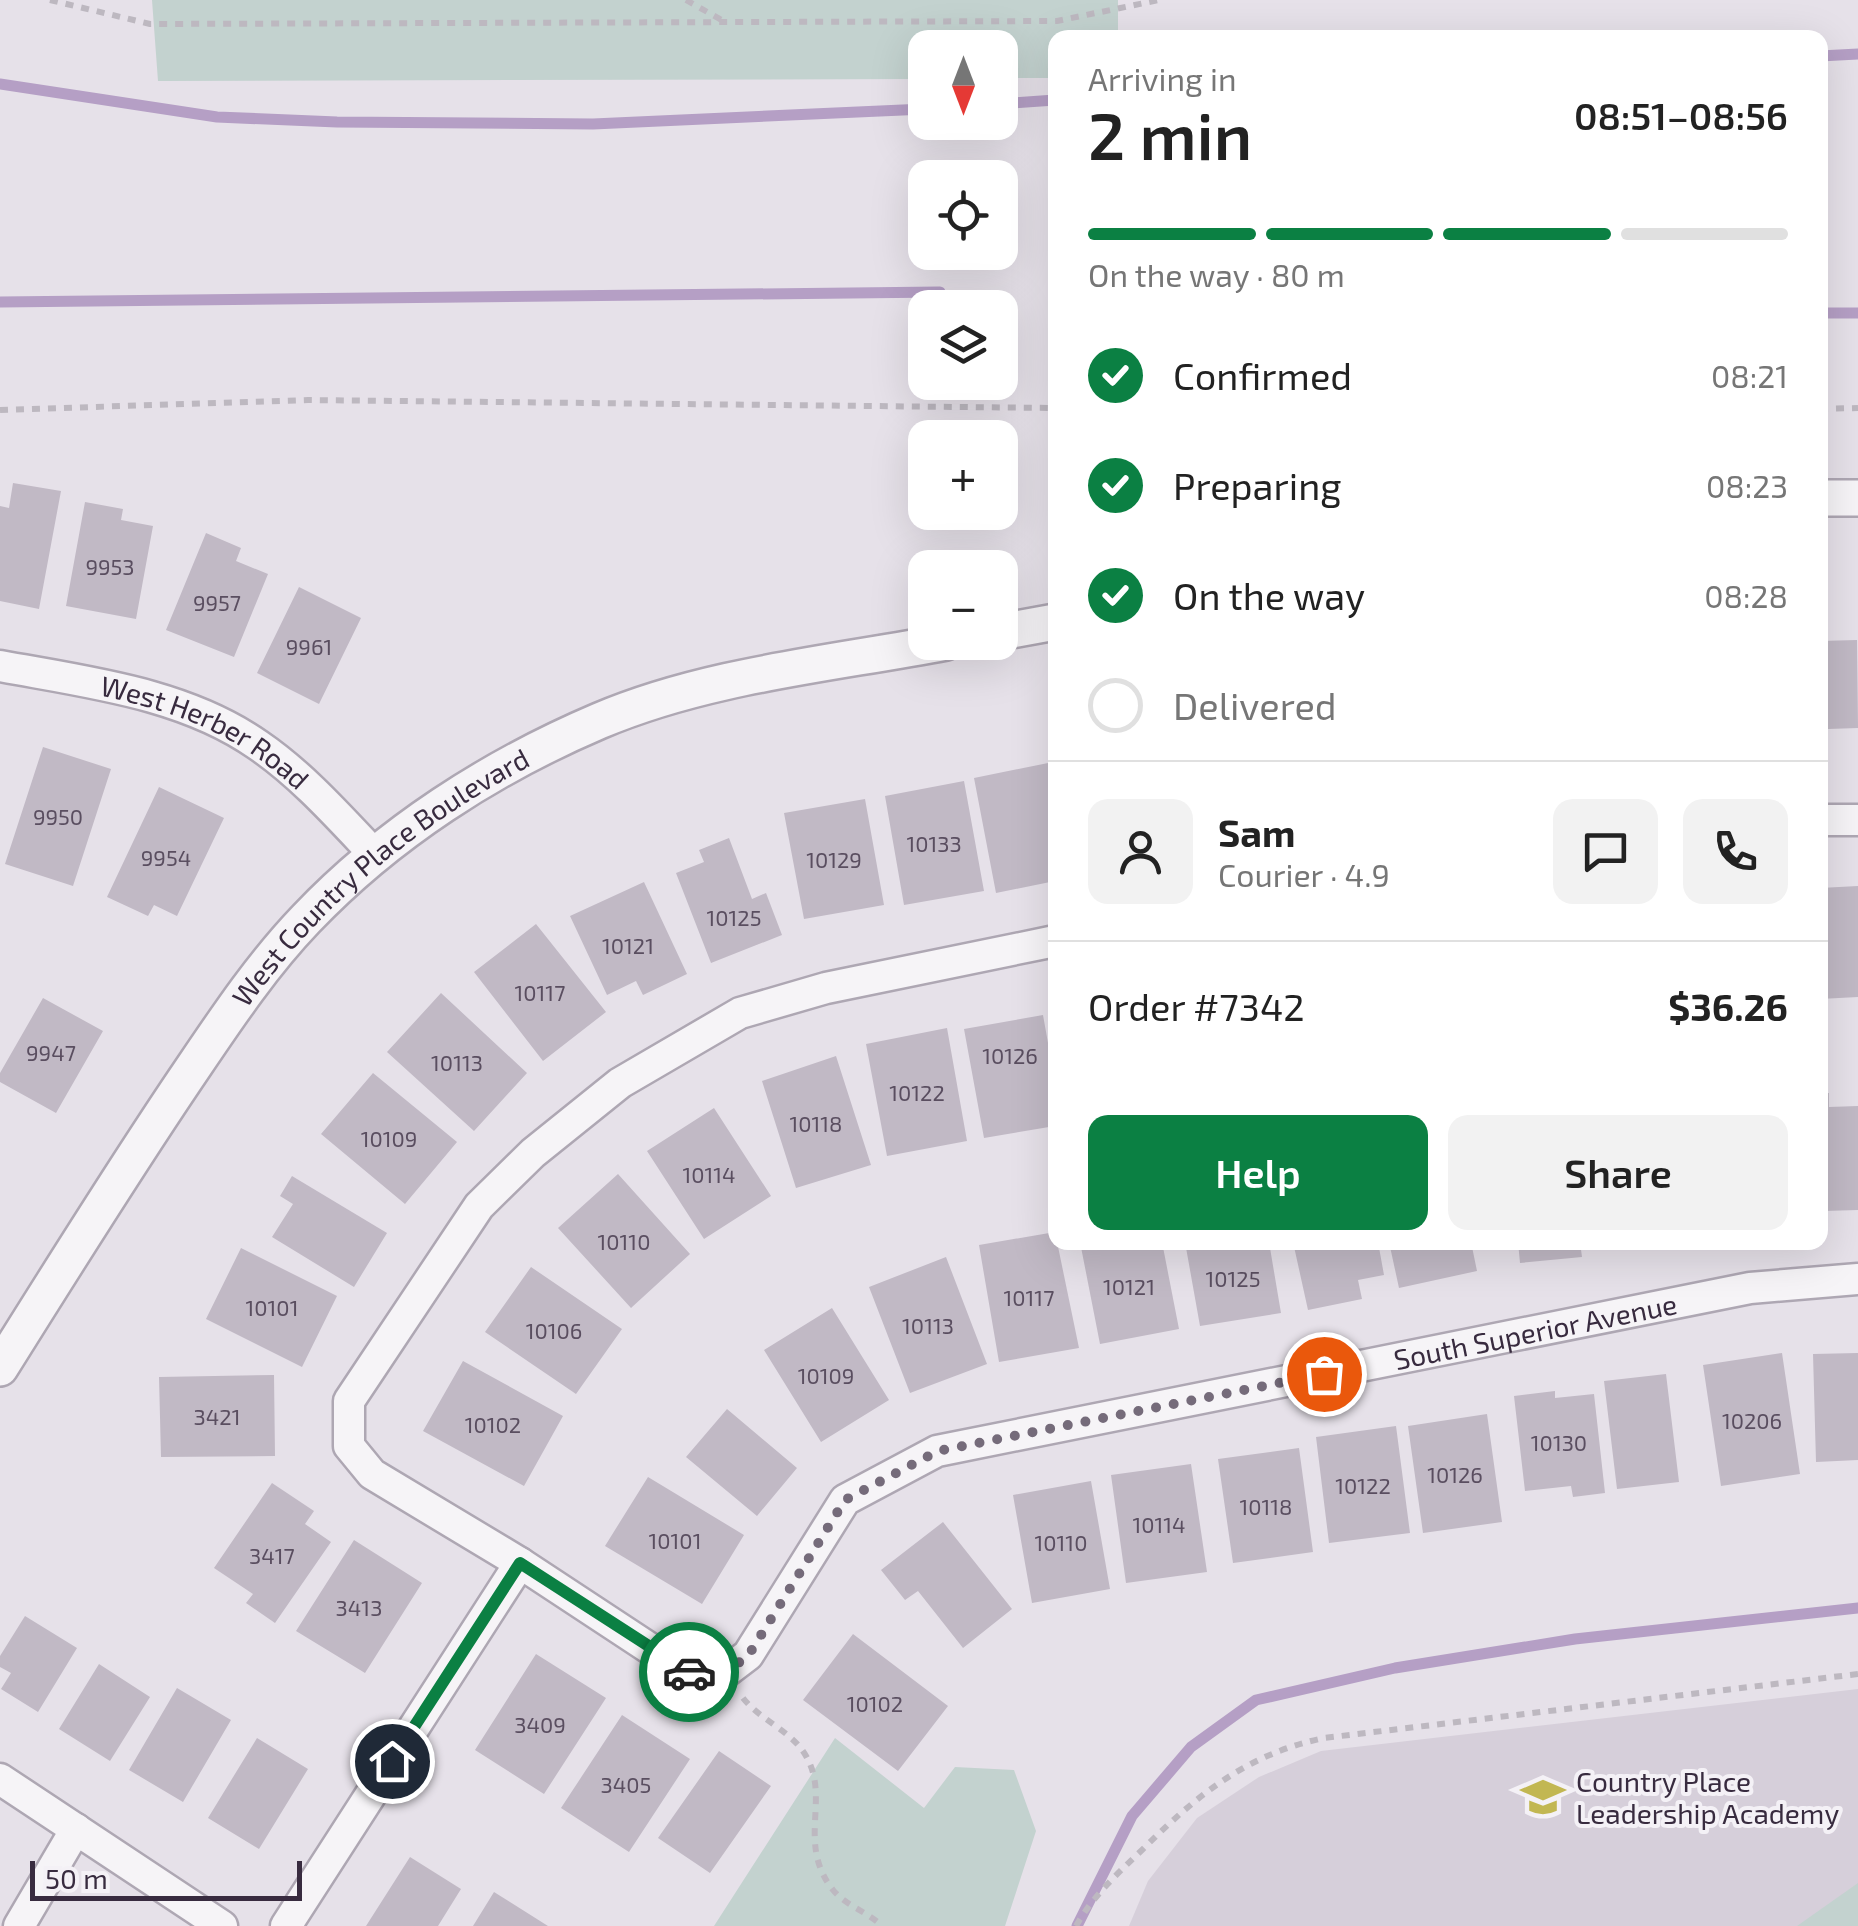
<!DOCTYPE html>
<meta charset="utf-8">
<style>
body{margin:0;font-family:"Exo 2",sans-serif;background:#f2f2f2;color:#222;height:100vh;display:flex;flex-direction:column;font-size:38px;white-space:nowrap}
*{box-sizing:border-box;margin:0}
p{font-size:32px;color:#767676}
.icon{flex:none;width:55px;height:55px;fill:none;stroke:currentColor;stroke-width:2;stroke-linecap:round;stroke-linejoin:round}
.map{position:relative;flex:1;overflow:hidden}
.panel{position:absolute;left:1048px;top:30px;width:780px;height:1220px;display:flex;flex-direction:column;background:#fff;border-radius:20px;box-shadow:0 10px 40px #0002}
.panel>*{flex:none}
.needle{width:65px;rotate:180deg}
.tools{position:absolute;left:908px;top:30px;display:grid;gap:20px}
.tools a{display:grid;place-items:center;width:110px;height:110px;border-radius:20px;background:#fff;box-shadow:0 10px 40px #0002;font-size:50px}
.scale{position:absolute;left:30px;bottom:25px;width:272px;box-sizing:border-box;padding-left:10px;border:5px solid #382b3f;border-top:0;font-size:28px;line-height:35px;white-space:nowrap;color:#382b3f;-webkit-text-stroke:8px #f4f1f6;paint-order:stroke}
.pin{position:absolute;display:grid;place-items:center;width:85px;height:85px;color:#fff;margin:-42px;border:5px solid #fff;border-radius:50%;box-shadow:0 2px 10px #0007}
.courier{position:absolute;display:grid;place-items:center;width:100px;height:100px;margin:-50px;border:8px solid #0b8043;border-radius:50%;background:#fff;color:#222;box-shadow:0 2px 12px #0007}
.summary em{font-style:normal;font-weight:600}
.summary div{display:flex;flex-direction:column-reverse}
.summary{display:flex;align-items:center;justify-content:space-between;height:170px;padding:0 40px}
h1{font-size:65px;font-weight:600;line-height:75px}
.bar{display:grid;grid-template-columns:repeat(4,1fr);gap:15px 10px;align-content:center;height:120px;padding:0 40px}
.bar i{height:12px;border-radius:8px;background:#e0e0e0}
.bar .on{background:#0b8043}
.bar p{grid-column:span 4}
.line{display:flex;align-items:center;gap:25px;padding:0 40px;border-top:2px solid #e0e0e0}
.line div{flex:1}
.round{display:grid;place-items:center;flex:none;width:105px;height:105px;border-radius:20px;background:#f2f2f2}
ol{padding:0 40px;list-style:none}
li{display:flex;align-items:center;gap:30px;height:110px}
li p{margin-inline-start:auto}
li .icon{padding:10px;border-radius:50%;background:#0b8043;color:#fff;stroke-width:4}
li:last-child{color:#767676}
li i{width:55px;height:55px;border:5px solid #e0e0e0;border-radius:50%}
.button{display:flex;gap:20px;margin-top:auto;padding:20px 40px}
.button a{flex:1;height:115px;border-radius:20px;background:#0b8043;color:#fff;font-size:40px;font-weight:600;line-height:115px;text-align:center}
.button a+a{background:#f2f2f2;color:#222}
.map>svg:first-child{display:block}
.built{fill:#d6cfda}
.green{fill:#c3d2cf}
.lines{fill:none;stroke-linecap:round;stroke-linejoin:round}
.stream{stroke:#b59fc5;stroke-width:11}
.building{fill:#c1b9c5}
.minor-casing{stroke:#aea7b3;stroke-width:35}
.tertiary-casing{stroke:#aea7b3;stroke-width:40}
.path{stroke:#bdb8c0;stroke-width:6;stroke-dasharray:8 8;stroke-linecap:butt}
.minor{stroke:#f6f4f7;stroke-width:30}
.tertiary{stroke:#f6f4f7;stroke-width:35}
.done{stroke:#756b7a;stroke-width:10;stroke-dasharray:0 18}
.route{stroke:#0b8043;stroke-width:12}
.labels{text-anchor:middle;dominant-baseline:central;stroke-width:8;stroke-linejoin:round;paint-order:stroke}
.number-label{font-size:22px;fill:#5a4e60}
.street-label{font-size:28px;fill:#382b3f;stroke:#f4f1f6}
.poi-label{font-size:28px;fill:#382b3f;stroke:#f4f1f6;text-anchor:start}
</style>
<div class="map">
<svg width="1858" height="1926" viewBox="0 0 1858 1926">
<rect width="100%" height="100%" fill="#e6e1e9"/>
<!-- built -->
<path class="built" d="M1858 1689V1926H1129L1148 1881 1197 1818 1259 1777 1321 1751Z"/>
<!-- green -->
<path class="green" d="M152 0H1118V37L1055 38V78H1000V48H925V79L158 81Z
M835 1738 924 1808 955 1767 1014 1770 1036 1831 1005 1926H714Z
M1858 1882V1926H1797L1858 1883Z"/>
<g class="lines">
<!-- stream -->
<path class="stream" d="M1820 56 1858 54
M0 84 217 117 337 122 593 124 925 109
M1000 104 1055 100
M0 302 940 292
M1820 313H1858
M1077 1926 1132 1816 1191 1747 1256 1700 1395 1668 1575 1639 1858 1608"/>
</g>
<!-- building -->
<path class="building" d="M13 483 61 491 39 609 0 601V506L9 508Z
M85 502 123 509 121 520 153 526 136 619 66 606Z
M206 533 241 548 236 561 268 574 234 657 166 630Z
M299 587 361 618 319 704 257 673Z
M1857 640 1858 728 1828 729V747H1820V641Z
M43 747 111 769 73 886 5 864Z
M1053 762 1055 881 996 893 974 778Z
M964 781 984 891 904 905 885 796Z
M159 787 224 818 177 916 154 905 148 916 107 897Z
M865 799 884 905 804 919 784 813Z
M729 838 752 899 766 893 782 935 711 963 676 873 704 862 699 850Z
M644 882 687 974 643 995 636 981 607 995 570 916Z
M1858 886V997L1820 999V888Z
M536 924 606 1012 543 1061 474 972Z
M441 993 527 1073 474 1131 387 1052Z
M43 998 103 1031 56 1113 0 1082V1073Z
M1043 1015 1055 1082V1126L984 1138 964 1029Z
M947 1028 967 1141 887 1156 866 1044Z
M836 1056 871 1165 796 1188 762 1081Z
M373 1073 457 1142 405 1204 321 1134Z
M1820 1093H1829V1107L1858 1106V1210L1824 1211Z
M714 1108 771 1196 704 1239 647 1151Z
M618 1174 690 1254 631 1308 558 1228Z
M292 1176 387 1233 354 1287 272 1237 293 1204 280 1196Z
M1055 1232 1079 1348 999 1362 979 1245Z
M1080 1242H1162L1179 1329 1100 1344Z
M1185 1242H1269L1281 1313 1200 1326Z
M1293 1242H1378L1384 1275 1358 1280 1362 1299 1308 1310Z
M1389 1242H1471L1477 1271 1399 1288Z
M1518 1242H1580L1582 1257 1520 1263Z
M241 1248 337 1296 302 1367 206 1319Z
M946 1257 987 1364 910 1393 869 1287Z
M531 1267 622 1329 576 1394 485 1332Z
M832 1308 889 1400 821 1442 764 1350Z
M1782 1353 1800 1474 1721 1486 1703 1365Z
M1858 1353V1460L1816 1462 1813 1354Z
M463 1361 563 1416 524 1486 423 1431Z
M1666 1374 1679 1482 1617 1489 1604 1381Z
M274 1375 275 1456 161 1457 159 1377Z
M1555 1391V1398L1594 1394 1605 1493 1573 1497 1571 1486 1525 1491 1514 1396Z
M727 1409 797 1468 757 1516 686 1457Z
M1487 1414 1502 1522 1423 1533 1408 1426Z
M1396 1426 1410 1533 1329 1543 1316 1437Z
M1299 1448 1313 1552 1233 1563 1218 1459Z
M1191 1464 1207 1572 1126 1583 1111 1475Z
M648 1477 744 1535 702 1604 605 1546Z
M1091 1481 1110 1589 1032 1603 1013 1495Z
M272 1483 314 1511 305 1524 331 1542 275 1623 246 1603 253 1594 214 1568Z
M943 1522 1012 1609 963 1648 918 1591 905 1600 881 1570Z
M354 1540 422 1583 365 1673 296 1631Z
M25 1616 77 1648 38 1712 1 1689 11 1673 0 1667V1656Z
M853 1634 948 1706 898 1771 803 1700Z
M536 1654 606 1698 544 1794 475 1750Z
M99 1664 150 1697 110 1761 59 1729Z
M177 1688 231 1720 183 1802 129 1770Z
M622 1715 690 1759 629 1852 561 1808Z
M257 1738 308 1769 259 1849 208 1818Z
M719 1751 771 1786 710 1873 658 1838Z
M410 1857 461 1889 438 1926H366Z
M494 1892 548 1926H473Z"/>
<g class="lines">
<!-- minor casing -->
<g class="minor-casing">
<g id="minor">
<path id="s1" d="M0 666C86 682 184 693 258 745 302 775 339 817 376 856"/>
<path d="M1820 820H1858"/>
<path id="s2" d="M1055 941 826 988 740 1013 620 1083 533 1153 479 1206 349 1401V1446L372 1474 520 1563 684 1671 723 1674 748 1655 845 1500 937 1451 1750 1288 1858 1279"/>
<path d="M0 1779 222 1926"/>
<path d="M19 1926 76 1829"/>
<path d="M286 1926 520 1563"/>
</g>
</g>
<!-- tertiary casing -->
<g class="tertiary-casing">
<g id="tertiary">
<path d="M1820 498H1858"/>
<path d="M1000 632 1055 622"/>
<path id="s3" d="M0 1368C60 1272 120 1176 184 1081 222 1025 259 968 306 919 388 833 491 767 599 721 707 675 831 664 946 642"/>
</g>
</g>
<!-- path -->
<path class="path" d="M50 0 150 24 1057 21 1159 0
M686 0 727 23
M1820 409 1858 408
M0 410 308 400 1055 408
M743 1698C760 1720 792 1731 806 1756 831 1799 796 1843 833 1890 846 1906 868 1912 882 1926
M1076 1926C1093 1896 1117 1874 1142 1850 1197 1795 1247 1754 1324 1738L1858 1674"/>
<!-- minor -->
<use href="#minor" class="minor"/>
<!-- tertiary -->
<use href="#tertiary" class="tertiary"/>
</g>
<g class="lines">
<!-- done -->
<path class="done" d="M689 1672 723 1674 748 1656 845 1500 938 1451 1324 1374"/>
<!-- route -->
<path class="route" d="M392 1761 520 1563 689 1672"/>
</g>
<!-- icons -->
<defs>
<g id="school-bare" transform="scale(3.45)"><path d="M0-5L7-2L0 1L-7-2ZM-4 1L0 2.5L4 1V4Q0 6-4 4Z" fill="#c2b752" stroke="#f4f1f6" stroke-width="2.5" paint-order="stroke"/></g>
</defs>
<g fill-rule="evenodd">
<use href="#school-bare" x="1543" y="1797"/>
</g>
<g class="labels">
<!-- number labels -->
<g class="number-label">
<text x="110" y="566">9953</text>
<text x="217" y="602">9957</text>
<text x="309" y="646">9961</text>
<text x="58" y="816">9950</text>
<text x="934" y="843">10133</text>
<text x="166" y="857">9954</text>
<text x="834" y="859">10129</text>
<text x="734" y="917">10125</text>
<text x="628" y="945">10121</text>
<text x="540" y="992">10117</text>
<text x="51" y="1052">9947</text>
<text x="1010" y="1055">10126</text>
<text x="457" y="1062">10113</text>
<text x="917" y="1092">10122</text>
<text x="816" y="1123">10118</text>
<text x="389" y="1138">10109</text>
<text x="709" y="1174">10114</text>
<text x="624" y="1241">10110</text>
<text x="1233" y="1278">10125</text>
<text x="1129" y="1286">10121</text>
<text x="1029" y="1297">10117</text>
<text x="272" y="1307">10101</text>
<text x="928" y="1325">10113</text>
<text x="554" y="1330">10106</text>
<text x="826" y="1375">10109</text>
<text x="217" y="1416">3421</text>
<text x="1752" y="1420">10206</text>
<text x="493" y="1424">10102</text>
<text x="1559" y="1442">10130</text>
<text x="1455" y="1474">10126</text>
<text x="1363" y="1485">10122</text>
<text x="1266" y="1506">10118</text>
<text x="1159" y="1524">10114</text>
<text x="675" y="1540">10101</text>
<text x="1061" y="1542">10110</text>
<text x="272" y="1555">3417</text>
<text x="359" y="1607">3413</text>
<text x="875" y="1703">10102</text>
<text x="540" y="1724">3409</text>
<text x="626" y="1784">3405</text>
</g>
<!-- street labels -->
<g class="street-label">
<text stroke="none"><textPath href="#s1" startOffset="218">West Herber Road</textPath></text>
<text stroke="none"><textPath href="#s3" startOffset="628">West Country Place Boulevard</textPath></text>
<text stroke="none"><textPath href="#s2" startOffset="2302">South Superior Avenue</textPath></text>
</g>
<!-- poi labels -->
<g class="poi-label">
<text x="1576" y="1781">Country Place<tspan x="1576" dy="32">Leadership Academy</tspan></text>
</g>
</g>
</svg>
<div class="tools">
<a><svg class="needle" viewBox="-14 -14 28 28"><path d="M0-13l5 13h-10z" fill="#e53935"/><path d="M0 13l5-13h-10z" fill="#767676"/></svg></a>
<a><svg class="icon" aria-label="locate" viewBox="0 0 24 24"><circle cx="12" cy="12" r="6"/><path d="M12 2v4M12 18v4M2 12h4M18 12h4"/></svg></a>
<a><svg class="icon" aria-label="layers" viewBox="0 0 24 24"><path d="M12 4l9 5-9 5-9-5zM3 14l9 5 9-5"/></svg></a>
<a>+</a>
<a>−</a>
</div>
<div class="scale">50 m</div>
<div class="pin" style="left:1324px;top:1374px;background:#ea580c"><svg class="icon" aria-label="bag" viewBox="0 0 24 24"><path d="M5 8h14l-1 12H6zM9 8a3 3 0 0 1 6 0"/></svg></div>
<div class="pin" style="left:392px;top:1761px;background:#1f2937"><svg class="icon" aria-label="home" viewBox="0 0 24 24"><path d="M3 11l9-7 9 7M6 9v11h12V9"/></svg></div>
<div class="courier" style="left:689px;top:1672px"><svg class="icon" aria-label="car" viewBox="0 0 24 24"><path d="M5 17H2v-5l4-1 3-4h7l3 4 3 1v5h-3M9 17h6M6 11h13"/><circle cx="7" cy="17" r="2"/><circle cx="17" cy="17" r="2"/></svg></div>
<section class="panel">
<div class="summary"><div><h1>2 min</h1><p>Arriving in</p></div><em>08:51–08:56</em></div>
<div class="bar"><i class="on"></i><i class="on"></i><i class="on"></i><i></i><p>On the way · 80 m</p></div>
<ol>
<li><svg class="icon" aria-label="check" viewBox="0 0 24 24"><path d="M5 12l5 5 9-10"/></svg>Confirmed<p>08:21</p></li>
<li><svg class="icon" aria-label="check" viewBox="0 0 24 24"><path d="M5 12l5 5 9-10"/></svg>Preparing<p>08:23</p></li>
<li><svg class="icon" aria-label="check" viewBox="0 0 24 24"><path d="M5 12l5 5 9-10"/></svg>On the way<p>08:28</p></li>
<li><i></i>Delivered</li>
</ol>
<div class="line" style="height:180px"><a class="round"><svg class="icon" aria-label="person" viewBox="0 0 24 24"><circle cx="12" cy="8" r="4"/><path d="M4 21q1-7 8-7t8 7"/></svg></a><div><b>Sam</b><p>Courier · 4.9</p></div><a class="round"><svg class="icon" aria-label="chat" viewBox="0 0 24 24"><path d="M4 5h16v11H9l-5 4z"/></svg></a><a class="round"><svg class="icon" aria-label="phone" viewBox="0 0 24 24"><path d="M5 4h4l2 5-3 2q2 4 5 5l2-3 5 2v4C11 20 4 13 5 4z"/></svg></a></div>
<div class="line" style="height:130px"><div>Order #7342</div><b>$36.26</b></div>
<div class="button"><a>Help</a><a>Share</a></div>
</section>
</div>
